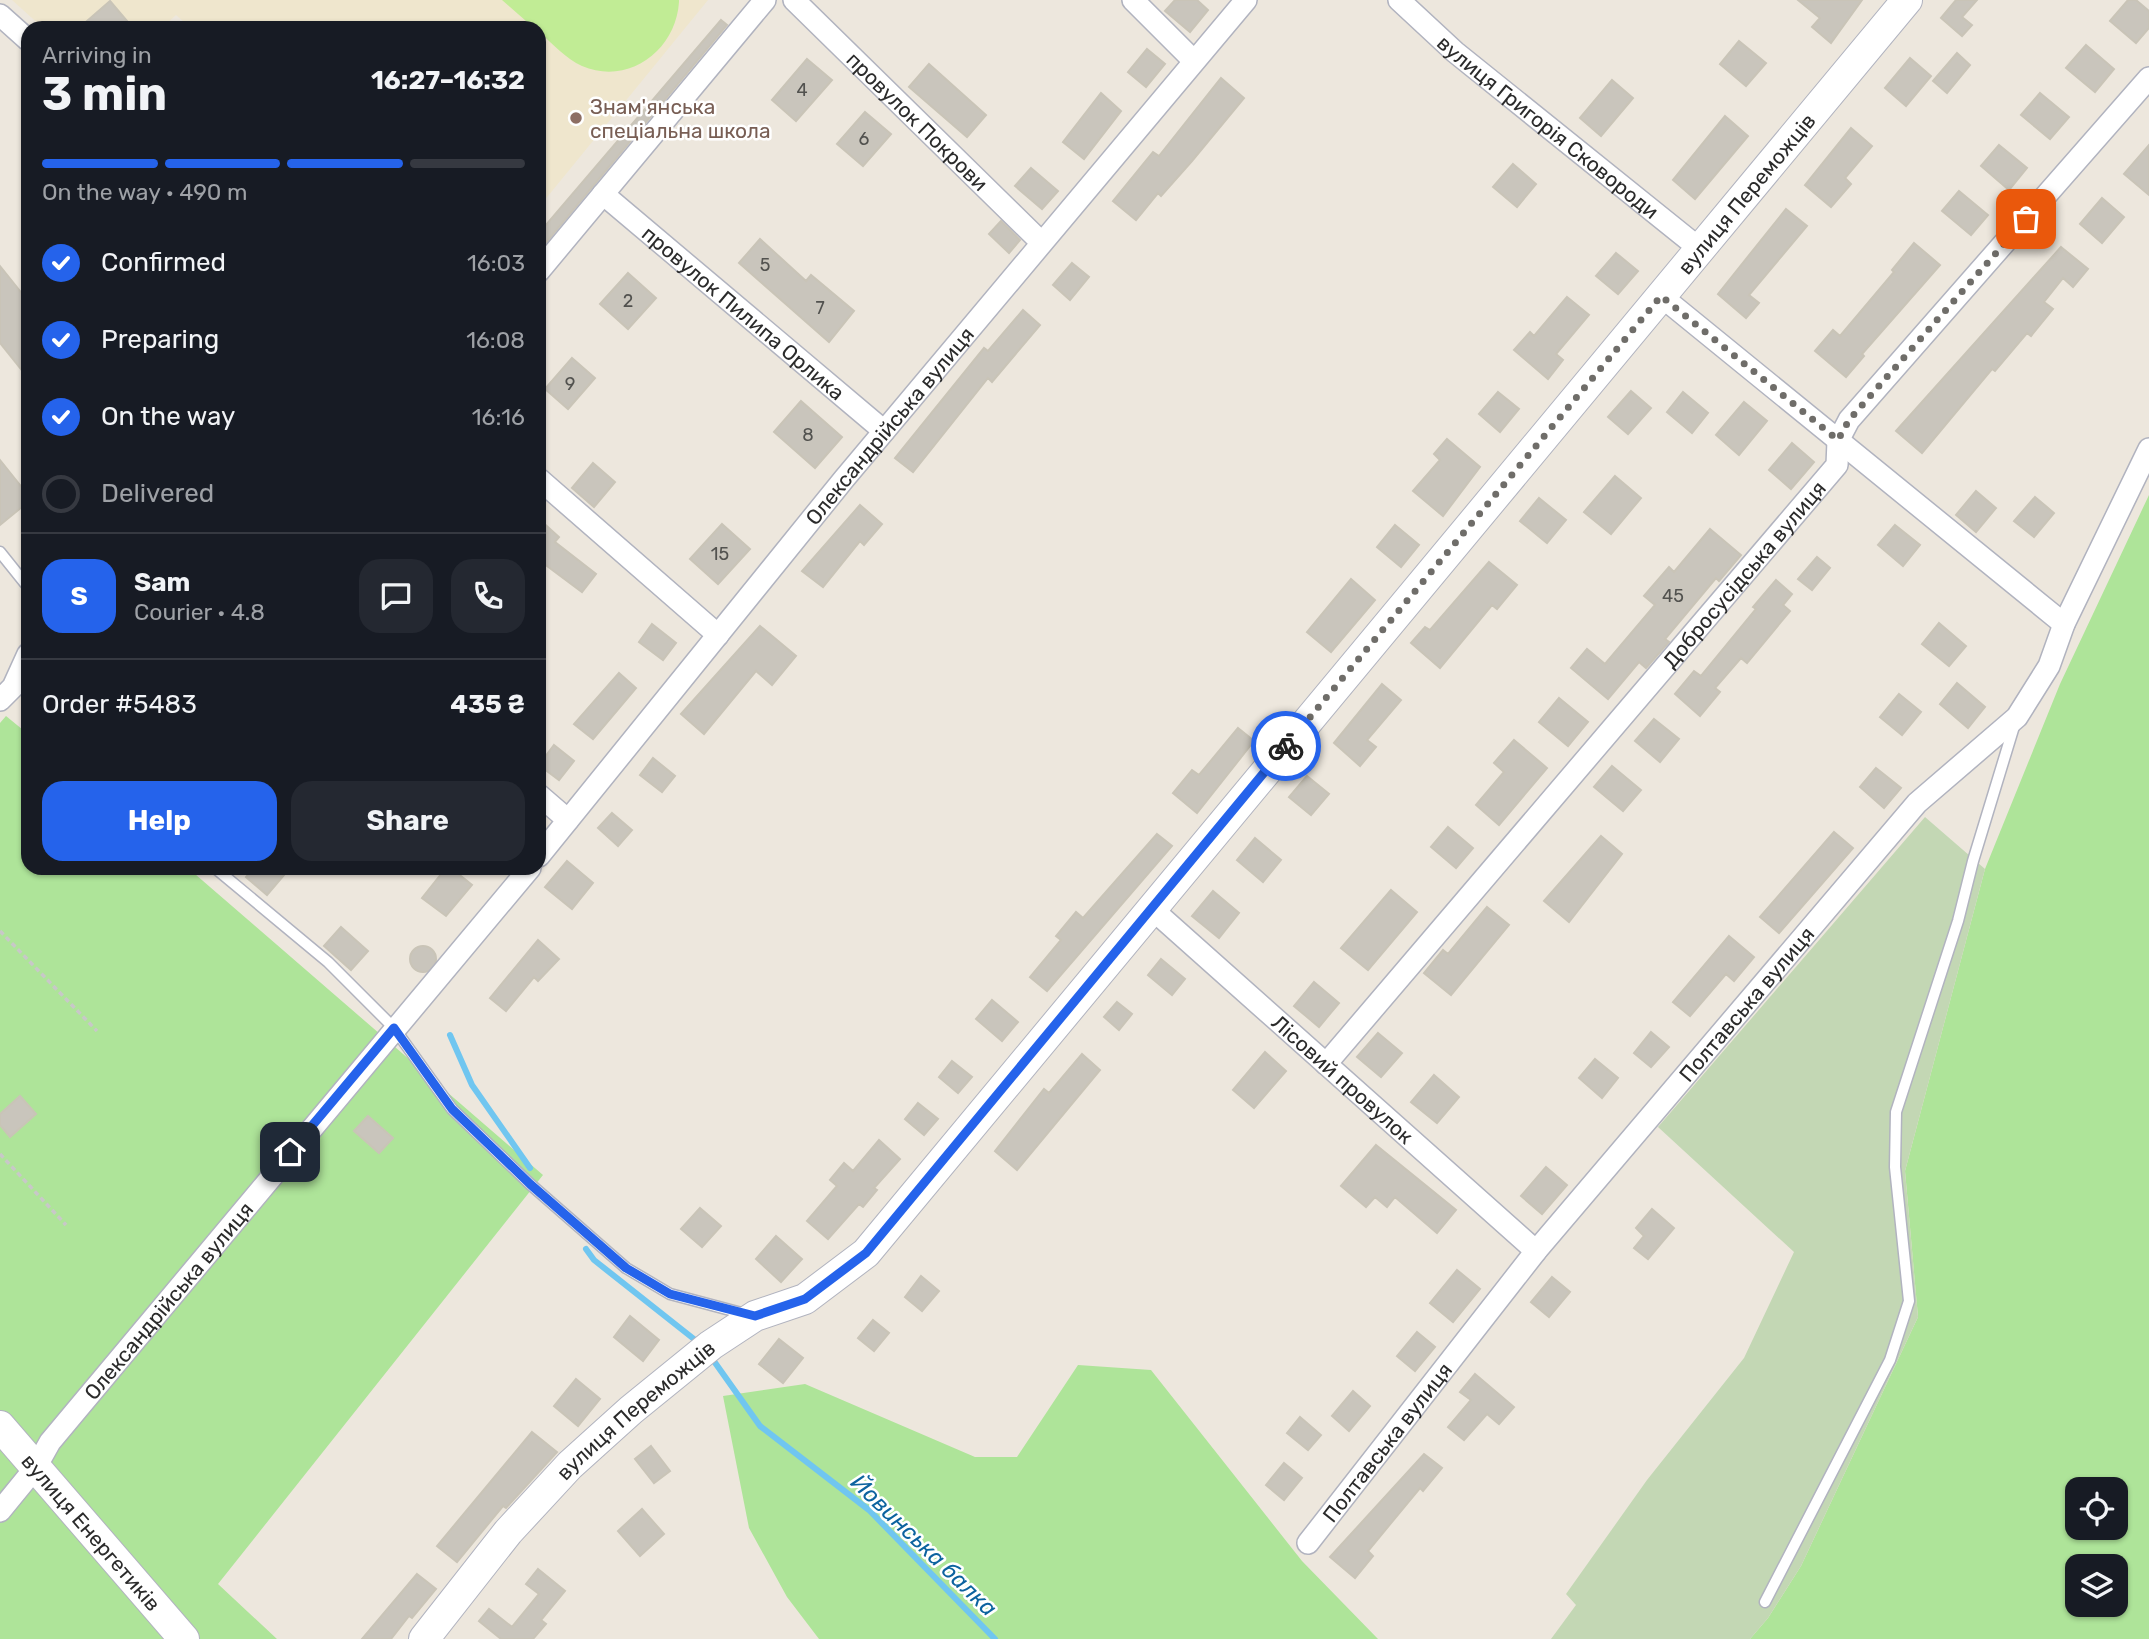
<!DOCTYPE html>
<meta charset="utf-8">
<style>
body{margin:0;font-family:Rubik,sans-serif;background:#242831;color:#f1f3f6;height:100vh;display:flex;flex-direction:column;font-size:26px;white-space:nowrap}
*{box-sizing:border-box;margin:0}
p{font-size:23px;color:#9ea1a6}
.icon{flex:none;width:38px;height:38px;fill:none;stroke:currentColor;stroke-width:2;stroke-linecap:round;stroke-linejoin:round}
.map{position:relative;flex:1;overflow:hidden}
.details{position:absolute;left:21px;top:21px;width:525px;height:854px;display:flex;flex-direction:column;background:#171b24;border-radius:21px;box-shadow:0 2px 5px #0004}
.details>*{flex:none}
.tools{position:absolute;left:2065px;top:1477px;display:grid;gap:14px}
.tools a{display:grid;place-items:center;width:63px;height:63px;border-radius:14px;background:#171b24;box-shadow:0 2px 5px #0004;font-size:35px}
.pin{position:absolute;display:grid;place-items:center;width:60px;height:60px;color:#fff;margin:-30px;border-radius:14px;box-shadow:0 4px 10px #0006}
.courier{position:absolute;display:grid;place-items:center;width:70px;height:70px;margin:-35px;border:5px solid #2563eb;border-radius:50%;background:#fff;color:#222;box-shadow:0 2px 9px #0007}
.summary em{font-style:normal;font-weight:700}
.summary div{display:flex;flex-direction:column-reverse}
.summary{display:flex;align-items:center;justify-content:space-between;height:119px;padding:0 21px}
h1{font-size:46px;font-weight:700;line-height:52px}
.bar{display:grid;grid-template-columns:repeat(4,1fr);gap:10px 7px;align-content:center;height:84px;padding:0 21px}
.bar i{height:9px;border-radius:5px;background:#363941}
.bar .active{background:#2563eb}
.bar p{grid-column:span 4}
.line{display:flex;align-items:center;gap:18px;padding:0 21px;border-top:2px solid #363941}
.line div{flex:1}
.round{display:grid;place-items:center;flex:none;width:74px;height:74px;border-radius:21px;background:#242831}
ol{padding:0 21px;list-style:none}
li{display:flex;align-items:center;gap:21px;height:77px}
li p{margin-inline-start:auto}
li .icon{padding:7px;border-radius:50%;background:#2563eb;color:#fff;stroke-width:4}
li:last-child{color:#9ea1a6}
li i{width:38px;height:38px;border:4px solid #363941;border-radius:50%}
.primary-button{display:flex;gap:14px;margin-top:auto;padding:14px 21px}
.primary-button a{flex:1;height:80px;border-radius:21px;background:#2563eb;color:#fff;font-size:28px;font-weight:700;line-height:80px;text-align:center}
.primary-button a+a{background:#242831;color:#f1f3f6}
.map>svg:first-child{display:block}
.education{fill:#efe6cd}
.green{fill:#aee499;fill-rule:evenodd}
.cemetery{fill:#c3d7b4}
.pitch{fill:#c1ec95}
.lines{fill:none;stroke-linecap:round;stroke-linejoin:round}
.stream{stroke:#70c6f0;stroke-width:6}
.building{fill:#c9c5bc;stroke:#c9c4b7;stroke-width:2}
.lane-casing{stroke:#b1b3bf;stroke-width:13}
.street-casing{stroke:#b1b3bf;stroke-width:24}
.secondary-casing{stroke:#b1b3bf;stroke-width:32}
.path{stroke:#c8c8c8;stroke-width:3.5;stroke-dasharray:5 3.5;stroke-linecap:butt}
.lane{stroke:#fff;stroke-width:10}
.street{stroke:#fff;stroke-width:21}
.secondary{stroke:#fff;stroke-width:30}
.done{stroke:#6f6d69;stroke-width:7;stroke-dasharray:0 12.6}
.route{stroke:#2563eb;stroke-width:9}
.education-dot{fill:#8d6e63;stroke:#fff;stroke-width:2.5}
.labels{text-anchor:middle;dominant-baseline:central;stroke-width:5;stroke-linejoin:round;paint-order:stroke}
.number-label{font-size:18px;fill:#52524f}
.education-label{font-size:21px;fill:#785e54;stroke:#fff;text-anchor:start}
.street-label{font-size:21px;fill:#2b2b2b;stroke:#fff}
.water-label{font-size:23px;font-style:italic;fill:#0c639f;stroke:#fff}
</style>
<div class="map">
<svg width="2149" height="1639" viewBox="0 0 2149 1639">
<rect width="100%" height="100%" fill="#ede7dd"/>
<!-- education -->
<path class="education" d="M12 0H708L539 207V28H191L176 15 162 28H43Z"/>
<!-- green -->
<path class="green" d="M2149 495V1639H1750L1768 1618 1801 1566 1918 1317 1905 1171 1985 869 2060 684ZM2077 1489H2116V1528H2077ZM2077 1566H2116V1605H2077Z
M6 716 28 734V868H188L543 1175 218 1584 277 1639H0V723Z
M1078 1365 1151 1370 1302 1561 1378 1639H819L787 1597 749 1528 723 1396 805 1384 975 1457H1017Z"/>
<!-- cemetery -->
<path class="cemetery" d="M1925 817 1985 869 1905 1171 1918 1317 1801 1566 1768 1618 1750 1639H1551L1576 1605 1566 1594 1647 1480 1744 1358 1794 1252 1658 1127Z"/>
<!-- pitch -->
<path class="pitch" d="M502 0H679V2C676 50 629 86 582 66 566 59 552 43 539 32V28H534Z"/>
<g class="lines">
<!-- stream -->
<path class="stream" d="M450 1035 472 1085 530 1168
M586 1249 594 1260 699 1343
M711 1357 760 1426 869 1510 995 1639"/>
</g>
<!-- building -->
<path class="building" d="M1175 0H1197L1208 10 1190 32 1165 11Z
M1798 0H1862L1831 43 1812 27 1820 18Z
M1956 0H1977L1962 17 1972 25 1962 36 1941 18Z
M2128 0H2136L2149 11V28L2136 43 2110 21Z
M110 1 133 28H79Z
M721 20 727 25 539 251V233Z
M1739 41 1766 63 1746 86 1720 64Z
M2086 45 2114 69 2095 92 2066 68Z
M1147 49 1165 64 1146 87 1128 72Z
M1957 53 1970 65 1947 93 1933 81Z
M1910 58 1931 76 1906 106 1885 88Z
M807 59 832 80 796 121 772 100Z
M929 64 986 115 967 137 909 87Z
M1221 78 1244 98 1192 161 1161 196 1158 193 1136 220 1113 201 1153 152 1159 156Z
M1612 80 1633 98 1601 136 1580 118Z
M1101 93 1121 111 1084 159 1063 142Z
M2040 93 2069 117 2050 139 2021 115Z
M865 112 891 134 863 166 837 144Z
M1725 116 1748 136 1695 199 1673 180Z
M1851 128 1872 146 1845 178 1851 184 1831 207 1805 185Z
M1999 145 2027 168 2009 190 1981 166Z
M2149 145V195L2124 174Z
M1513 164 1536 184 1517 207 1493 187Z
M1031 168 1058 191 1042 209 1015 186Z
M1959 191 1988 215 1971 235 1942 211Z
M2102 198 2124 217 2102 243 2080 224Z
M1786 209 1807 226 1749 295 1759 303 1746 318 1718 294Z
M1001 221 1020 240 1009 253 989 234Z
M760 239 806 281 811 275 854 311 829 342 739 263Z
M1914 243 1940 265 1862 354 1864 356 1846 377 1815 351 1833 330 1840 336 1894 272 1892 270Z
M2061 247 2088 269 2073 287 2063 278 2044 302 2053 309 2031 336 2027 333 1995 371 1992 369 1922 453 1896 431Z
M1616 253 1638 271 1618 294 1596 276Z
M1072 263 1089 277 1070 300 1053 285Z
M0 266 28 301V378L0 343Z
M628 273 656 298 628 329 600 304Z
M1567 297 1589 315 1556 354 1563 360 1548 379 1514 350 1530 332 1534 336Z
M1023 310 1040 325 992 382 988 378 913 472 895 458 984 348 988 351Z
M572 358 595 378 568 409 545 389Z
M1631 391 1651 408 1628 434 1608 417Z
M1498 392 1519 409 1500 432 1479 414Z
M1683 392 1708 413 1692 433 1667 412Z
M801 401 842 437 815 468 774 432Z
M1744 402 1767 421 1739 455 1716 435Z
M1447 439 1480 467 1443 516 1413 491 1440 460 1434 454Z
M1792 443 1814 462 1791 489 1769 470Z
M0 460 28 495V502L0 525Z
M593 463 615 482 594 507 572 488Z
M1615 476 1641 498 1611 534 1584 512Z
M1976 491 1996 508 1976 532 1956 515Z
M2035 497 2054 513 2034 537 2014 521Z
M1539 498 1566 520 1547 543 1520 521Z
M860 505 882 524 864 545 860 541 823 587 802 571Z
M539 519 559 537 555 542 596 574 582 592 539 560Z
M722 524 750 549 718 584 690 559Z
M1395 525 1419 545 1401 567 1377 547Z
M1895 525 1920 545 1903 566 1878 545Z
M1710 529 1741 555 1719 581 1716 578 1665 639 1669 642 1646 668 1639 662 1608 699 1571 668 1587 649 1605 664 1655 605 1644 596 1669 567 1674 572Z
M1817 557 1830 568 1812 590 1798 579Z
M1489 562 1517 585 1497 609 1492 605 1440 668 1411 643 1425 627 1430 630Z
M1351 579 1375 600 1331 652 1307 632Z
M1776 580 1792 594 1783 605 1790 611 1747 663 1741 658 1715 688 1720 692 1700 716 1675 694 1694 671 1701 676 1756 609 1753 607Z
M1939 623 1966 646 1949 666 1922 644Z
M652 624 676 643 663 660 639 642Z
M760 626 796 656 772 685 756 671 704 734 681 714Z
M619 673 636 688 593 739 574 724Z
M1957 683 1985 707 1968 728 1940 704Z
M1382 684 1401 700 1367 740 1376 747 1360 766 1334 743Z
M1899 694 1921 712 1902 735 1880 717Z
M1559 698 1588 722 1568 746 1539 722Z
M1654 719 1679 739 1660 762 1635 741Z
M1238 728 1254 741 1197 813 1173 793 1192 770 1199 775Z
M1514 740 1547 768 1499 825 1476 805 1504 772 1494 763Z
M554 745 574 761 559 780 539 765Z
M653 758 675 776 662 792 640 775Z
M1612 766 1641 790 1623 811 1594 787Z
M1876 768 1901 788 1884 808 1860 787Z
M1307 776 1329 794 1311 815 1289 797Z
M612 813 632 830 618 846 598 828Z
M1448 827 1473 848 1456 868 1431 847Z
M1834 832 1853 848 1779 933 1760 917Z
M1157 834 1172 846 1047 991 1030 977 1061 940 1056 936 1076 912 1083 918Z
M1601 836 1622 854 1569 922 1544 901Z
M1255 838 1281 860 1263 882 1237 860Z
M567 861 593 883 572 909 545 887Z
M253 868H290L267 895 246 877Z
M446 868H451L472 885 446 916 422 898Z
M1391 890 1417 912 1368 970 1341 948Z
M1213 891 1239 913 1219 938 1192 916Z
M1487 907 1509 925 1451 995 1424 973 1443 950 1448 954Z
M341 927 368 951 351 970 324 946Z
M1729 936 1754 957 1734 981 1726 974 1690 1016 1673 1002Z
M538 940 559 959 538 981 534 977 506 1011 490 998Z
M410 959a13 13 0 1 1 26 0a13 13 0 1 1-26 0Z
M1161 959 1185 979 1172 995 1148 975Z
M1314 982 1339 1003 1319 1027 1294 1006Z
M992 1000 1018 1022 1002 1041 976 1019Z
M1117 1002 1132 1014 1119 1030 1104 1017Z
M1651 1032 1669 1047 1651 1067 1634 1053Z
M1378 1033 1402 1053 1381 1077 1357 1057Z
M1265 1052 1286 1071 1254 1108 1233 1090Z
M1082 1054 1100 1070 1017 1170 995 1151 1044 1089 1049 1093Z
M1595 1059 1618 1078 1602 1098 1579 1078Z
M952 1061 972 1077 958 1093 939 1077Z
M1434 1075 1459 1097 1437 1123 1411 1102Z
M20 1096 36 1114 10 1137 0 1125V1114Z
M918 1103 938 1119 924 1135 905 1119Z
M368 1116 393 1138 379 1153 354 1131Z
M879 1140 900 1159 874 1188 877 1190 863 1207 859 1204 828 1239 807 1221 837 1186 830 1180 844 1163 853 1171Z
M1376 1145 1456 1210 1437 1233 1395 1197 1387 1207 1375 1197 1366 1207 1341 1186Z
M1546 1167 1567 1185 1542 1214 1521 1196Z
M700 1208 721 1226 702 1247 681 1229Z
M1652 1209 1674 1228 1648 1259 1634 1248 1644 1236 1636 1228Z
M776 1236 802 1259 781 1282 756 1259Z
M1457 1270 1480 1289 1453 1322 1430 1303Z
M921 1276 939 1291 922 1311 905 1297Z
M1552 1277 1570 1292 1549 1317 1531 1302Z
M630 1316 659 1340 643 1361 614 1337Z
M873 1320 889 1333 874 1351 858 1338Z
M1417 1332 1435 1347 1415 1371 1397 1356Z
M779 1339 803 1358 783 1383 759 1364Z
M1475 1374 1514 1407 1499 1424 1487 1414 1464 1440 1448 1427 1471 1400 1460 1392Z
M576 1379 600 1399 578 1426 554 1406Z
M1353 1391 1370 1406 1349 1431 1332 1416Z
M1300 1417 1321 1435 1308 1450 1287 1433Z
M532 1432 557 1452 506 1508 503 1506 457 1562 437 1546Z
M651 1446 670 1471 654 1483 635 1459Z
M1424 1454 1442 1468 1423 1491 1420 1488 1368 1551 1373 1556 1355 1578 1330 1557Z
M1284 1463 1302 1478 1284 1500 1266 1485Z
M642 1509 664 1534 640 1556 618 1531Z
M538 1569 565 1591 541 1620 546 1624 533 1639H501L479 1621 489 1609 512 1627 539 1594 526 1584Z
M417 1574 436 1589 412 1618 409 1616 391 1639H362Z"/>
<g class="lines">
<!-- lane casing -->
<g class="lane-casing">
<path id="lane" d="M0 552 28 587
M215 868 328 962 394 1028 452 1109 530 1184 626 1268 670 1294 749 1315
M1765 1602 1890 1360 1909 1301 1895 1167 1896 1112 1958 921 1973 861 2015 723"/>
</g>
<!-- street casing -->
<g class="street-casing">
<g id="street">
<path id="s1" d="M794 0 1041 242"/>
<path d="M1133 0 1194 61"/>
<path id="s2" d="M1399 0 1455 52 1700 249"/>
<path d="M0 15 28 40"/>
<path id="s3" d="M603 194 884 431"/>
<path d="M539 271 765 0"/>
<path d="M1661 296 2064 624"/>
<path d="M539 479 718 635"/>
<path d="M0 700 13 687 28 654"/>
<path d="M539 795 568 820"/>
<path id="s4" d="M539 856 844 479 1246 0"/>
<path id="s5" d="M1151 908 1536 1251"/>
<path id="s6" d="M1326 1064 1837 465 1838 441 1849 420 2149 78"/>
<path id="s7" d="M0 1511 36 1467 50 1442 530 868"/>
<path id="s8" d="M1308 1543 1536 1251 1917 803 2017 717 2049 666 2064 624 2149 449"/>
</g>
</g>
<!-- secondary casing -->
<g class="secondary-casing">
<g id="secondary">
<path id="s9" d="M0 1426 184 1639"/>
<path id="s10" d="M424 1639 508 1532 570 1465 631 1410 711 1345 755 1316 805 1299 866 1253 1907 0"/>
</g>
</g>
<!-- path -->
<path class="path" d="M0 931 97 1031
M0 1154 66 1225"/>
<!-- lane -->
<use href="#lane" class="lane"/>
<!-- street -->
<use href="#street" class="street"/>
<!-- secondary -->
<use href="#secondary" class="secondary"/>
</g>
<g class="lines">
<!-- done -->
<path class="done" d="M1286 746 1661 296 1838 440 1849 420 2026 219"/>
<!-- route -->
<path class="route" d="M290 1152 394 1028 452 1109 530 1184 626 1268 670 1294 755 1316 805 1299 866 1253 1286 746"/>
</g>
<!-- markers -->
<circle class="education-dot" cx="576" cy="118" r="7"/>
<g class="labels">
<!-- number labels -->
<g class="number-label">
<text x="802" y="90">4</text>
<text x="864" y="139">6</text>
<text x="765" y="265">5</text>
<text x="628" y="301">2</text>
<text x="820" y="308">7</text>
<text x="570" y="384">9</text>
<text x="808" y="435">8</text>
<text x="720" y="554">15</text>
<text x="1673" y="596">45</text>
</g>
<!-- education labels -->
<g class="education-label">
<text x="590" y="106">Знам'янська<tspan x="590" dy="24">спеціальна школа</tspan></text>
</g>
<!-- street labels -->
<g class="street-label">
<text stroke="none"><textPath href="#s1" startOffset="173">провулок Покрови</textPath></text>
<text stroke="none"><textPath href="#s2" startOffset="196">вулиця Григорія Сковороди</textPath></text>
<text stroke="none"><textPath href="#s10" startOffset="1972">вулиця Переможців</textPath></text>
<text stroke="none"><textPath href="#s3" startOffset="184">провулок Пилипа Орлика</textPath></text>
<text stroke="none"><textPath href="#s4" startOffset="555">Олександрійська вулиця</textPath></text>
<text stroke="none"><textPath href="#s6" startOffset="644">Добросусідська вулиця</textPath></text>
<text stroke="none"><textPath href="#s8" startOffset="695">Полтавська вулиця</textPath></text>
<text stroke="none"><textPath href="#s5" startOffset="257">Лісовий провулок</textPath></text>
<text stroke="none"><textPath href="#s7" startOffset="270">Олександрійська вулиця</textPath></text>
<text stroke="none"><textPath href="#s10" startOffset="313">вулиця Переможців</textPath></text>
<text stroke="none"><textPath href="#s8" startOffset="128">Полтавська вулиця</textPath></text>
<text stroke="none"><textPath href="#s9" startOffset="140">вулиця Енергетиків</textPath></text>
</g>
<!-- water labels -->
<g class="water-label">
<text transform="translate(924 1545) rotate(44)">Йовинська балка</text>
</g>
</g>
</svg>
<div class="tools">
<a><svg class="icon" aria-label="locate" viewBox="0 0 24 24"><circle cx="12" cy="12" r="6"/><path d="M12 2v4M12 18v4M2 12h4M18 12h4"/></svg></a>
<a><svg class="icon" aria-label="layers" viewBox="0 0 24 24"><path d="M12 4l9 5-9 5-9-5zM3 14l9 5 9-5"/></svg></a>
</div>
<div class="pin" style="left:2026px;top:219px;background:#ea580c"><svg class="icon" aria-label="bag" viewBox="0 0 24 24"><path d="M5 8h14l-1 12H6zM9 8a3 3 0 0 1 6 0"/></svg></div>
<div class="pin" style="left:290px;top:1152px;background:#1f2937"><svg class="icon" aria-label="home" viewBox="0 0 24 24"><path d="M3 11l9-7 9 7M6 9v11h12V9"/></svg></div>
<div class="courier" style="left:1286px;top:746px"><svg class="icon" aria-label="bike" viewBox="0 0 24 24"><circle cx="6" cy="16" r="4"/><circle cx="18" cy="16" r="4"/><path d="M6 16l4-8h5l3 8M10 8l3 8H6M13 5h3"/></svg></div>
<section class="details">
<div class="summary"><div><h1>3 min</h1><p>Arriving in</p></div><em>16:27–16:32</em></div>
<div class="bar"><i class="active"></i><i class="active"></i><i class="active"></i><i></i><p>On the way · 490 m</p></div>
<ol>
<li><svg class="icon" aria-label="check" viewBox="0 0 24 24"><path d="M5 12l5 5 9-10"/></svg>Confirmed<p>16:03</p></li>
<li><svg class="icon" aria-label="check" viewBox="0 0 24 24"><path d="M5 12l5 5 9-10"/></svg>Preparing<p>16:08</p></li>
<li><svg class="icon" aria-label="check" viewBox="0 0 24 24"><path d="M5 12l5 5 9-10"/></svg>On the way<p>16:16</p></li>
<li><i></i>Delivered</li>
</ol>
<div class="line" style="height:126px"><b class="round" style="background:#2563eb;color:#fff">S</b><div><b>Sam</b><p>Courier · 4.8</p></div><a class="round"><svg class="icon" aria-label="chat" viewBox="0 0 24 24"><path d="M4 5h16v11H9l-5 4z"/></svg></a><a class="round"><svg class="icon" aria-label="phone" viewBox="0 0 24 24"><path d="M5 4h4l2 5-3 2q2 4 5 5l2-3 5 2v4C11 20 4 13 5 4z"/></svg></a></div>
<div class="line" style="height:91px"><div>Order #5483</div><b>435 ₴</b></div>
<div class="primary-button"><a>Help</a><a>Share</a></div>
</section>
</div>
